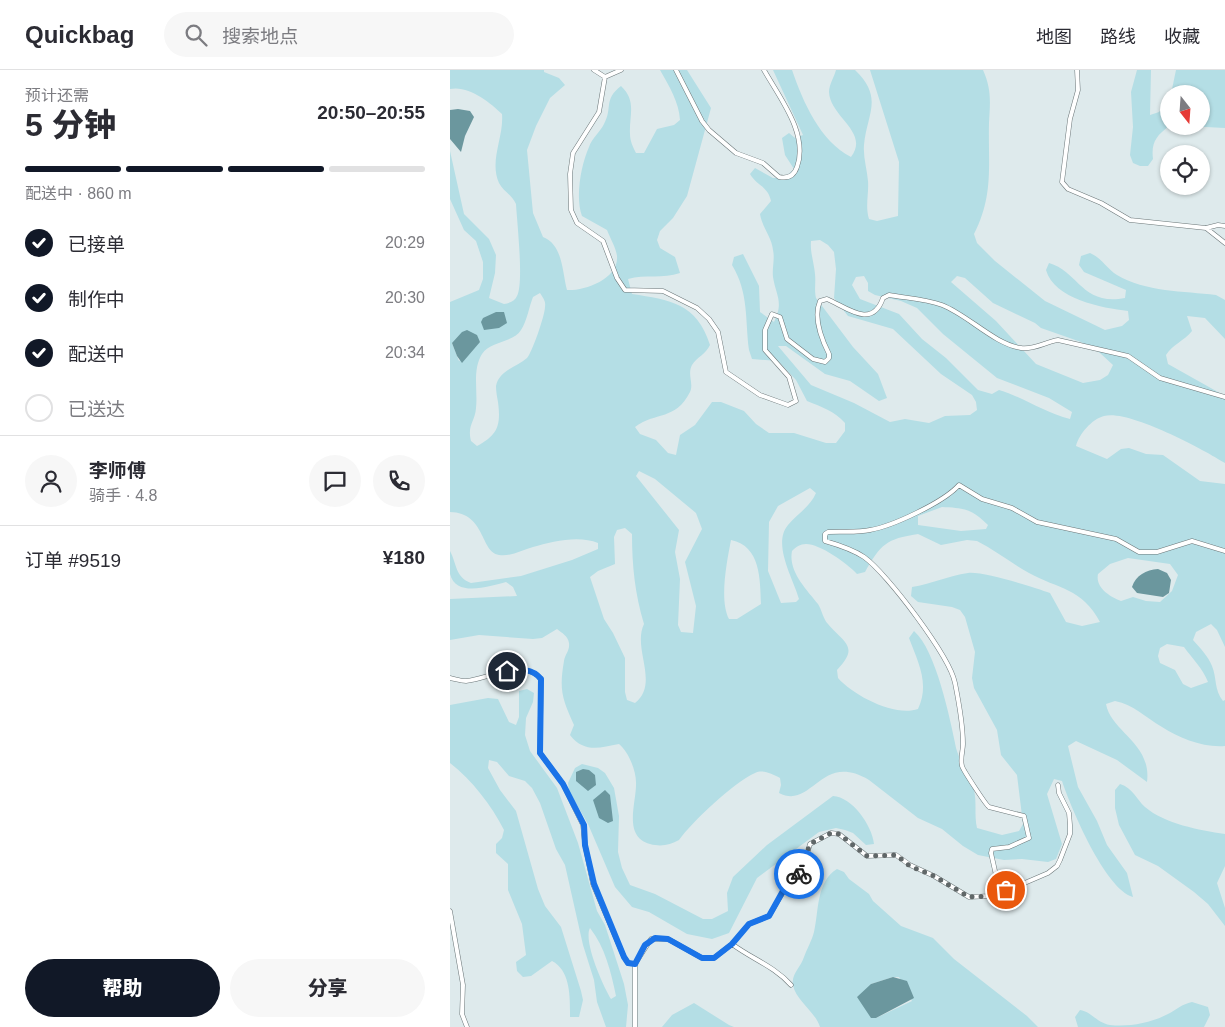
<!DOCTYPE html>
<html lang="zh">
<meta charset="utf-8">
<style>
body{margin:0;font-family:Arial,"Noto Sans SC",sans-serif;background:#f7f7f7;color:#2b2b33;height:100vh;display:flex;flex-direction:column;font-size:19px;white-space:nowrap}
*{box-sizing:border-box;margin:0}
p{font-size:16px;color:#7c7c81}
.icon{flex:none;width:28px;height:28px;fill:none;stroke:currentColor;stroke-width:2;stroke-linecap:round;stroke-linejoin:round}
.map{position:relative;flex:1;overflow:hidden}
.drawer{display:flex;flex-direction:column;background:#fff;width:450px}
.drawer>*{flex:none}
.needle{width:32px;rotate:163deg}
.fabs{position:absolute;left:710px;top:15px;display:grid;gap:10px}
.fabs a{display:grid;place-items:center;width:50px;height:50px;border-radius:50%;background:#fff;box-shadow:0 1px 4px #0004;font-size:25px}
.pin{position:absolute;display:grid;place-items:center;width:42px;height:42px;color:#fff;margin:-21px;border:2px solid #fff;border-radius:50%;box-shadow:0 1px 5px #0007}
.courier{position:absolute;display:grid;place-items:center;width:50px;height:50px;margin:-25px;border:4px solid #1a73e8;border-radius:50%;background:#fff;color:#222;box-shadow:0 1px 6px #0007}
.overview em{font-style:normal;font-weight:800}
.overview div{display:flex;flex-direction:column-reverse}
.overview{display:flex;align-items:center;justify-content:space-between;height:85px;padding:0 25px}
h1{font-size:32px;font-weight:800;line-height:38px}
.bar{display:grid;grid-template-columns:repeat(4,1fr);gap:8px 5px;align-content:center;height:60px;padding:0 25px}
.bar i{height:6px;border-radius:4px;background:#e1e1e2}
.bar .current{background:#111827}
.bar p{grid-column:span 4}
.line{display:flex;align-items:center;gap:12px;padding:0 25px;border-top:1px solid #e1e1e2}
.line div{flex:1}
.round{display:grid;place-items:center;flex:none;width:52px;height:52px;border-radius:26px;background:#f7f7f7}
ol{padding:0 25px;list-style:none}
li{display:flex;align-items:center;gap:15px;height:55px}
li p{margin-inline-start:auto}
li .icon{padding:5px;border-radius:50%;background:#111827;color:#fff;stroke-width:4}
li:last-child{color:#7c7c81}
li i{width:28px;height:28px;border:2px solid #e1e1e2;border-radius:50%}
.action{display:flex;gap:10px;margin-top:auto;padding:10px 25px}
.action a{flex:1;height:58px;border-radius:30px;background:#111827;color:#fff;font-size:20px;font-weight:800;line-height:58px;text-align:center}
.action a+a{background:#f7f7f7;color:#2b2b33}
header{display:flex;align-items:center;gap:30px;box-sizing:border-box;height:70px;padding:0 25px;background:#fff;border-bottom:1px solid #e1e1e2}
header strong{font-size:24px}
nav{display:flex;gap:28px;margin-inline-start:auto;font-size:18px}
.search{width:350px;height:45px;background:#f7f7f7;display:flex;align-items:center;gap:12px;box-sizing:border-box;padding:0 18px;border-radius:28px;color:#7c7c81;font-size:19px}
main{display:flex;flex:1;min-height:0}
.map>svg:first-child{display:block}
.green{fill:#b4dee5;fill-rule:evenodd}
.water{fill:#6b979e}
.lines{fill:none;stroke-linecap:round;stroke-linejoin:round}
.street-casing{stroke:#6b7678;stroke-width:5}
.street{stroke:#fff;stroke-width:4}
.done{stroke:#606768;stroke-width:5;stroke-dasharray:0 9}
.route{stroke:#1a73e8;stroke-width:6}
</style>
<header>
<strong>Quickbag</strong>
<div class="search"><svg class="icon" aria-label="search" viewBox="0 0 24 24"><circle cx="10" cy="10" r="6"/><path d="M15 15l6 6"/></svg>搜索地点</div>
<nav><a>地图</a><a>路线</a><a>收藏</a></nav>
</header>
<main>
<section class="drawer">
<div class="overview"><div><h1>5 分钟</h1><p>预计还需</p></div><em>20:50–20:55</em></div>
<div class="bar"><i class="current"></i><i class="current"></i><i class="current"></i><i></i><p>配送中 · 860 m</p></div>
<ol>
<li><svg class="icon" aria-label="check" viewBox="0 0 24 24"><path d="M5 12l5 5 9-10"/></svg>已接单<p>20:29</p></li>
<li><svg class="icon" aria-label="check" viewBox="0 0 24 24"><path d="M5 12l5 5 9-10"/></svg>制作中<p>20:30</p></li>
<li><svg class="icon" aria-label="check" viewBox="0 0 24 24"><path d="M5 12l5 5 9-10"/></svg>配送中<p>20:34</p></li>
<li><i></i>已送达</li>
</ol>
<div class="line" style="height:90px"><a class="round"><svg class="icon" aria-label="person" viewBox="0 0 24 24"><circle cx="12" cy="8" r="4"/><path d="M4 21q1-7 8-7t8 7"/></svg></a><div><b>李师傅</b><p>骑手 · 4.8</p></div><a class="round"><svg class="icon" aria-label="chat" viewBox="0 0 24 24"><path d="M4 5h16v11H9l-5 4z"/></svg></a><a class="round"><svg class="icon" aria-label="phone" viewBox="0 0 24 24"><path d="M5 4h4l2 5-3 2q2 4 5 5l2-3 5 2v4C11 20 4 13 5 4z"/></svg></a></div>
<div class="line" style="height:65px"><div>订单 #9519</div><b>¥180</b></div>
<div class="action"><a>帮助</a><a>分享</a></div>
</section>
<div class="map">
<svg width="775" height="957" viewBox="0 0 775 957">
<rect width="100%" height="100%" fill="#deeaec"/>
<!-- green -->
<path class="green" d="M0 0H94V2L109 8 115 15 100 28 86 56 77 80 83 143 93 167C113 175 112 201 117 220 134 221 169 209 167 186 166 178 160 168 157 160L132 146C125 127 131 95 139 77 142 68 150 62 154 54 163 38 153 30 171 16 187 31 179 45 180 64 180 71 183 77 186 83H194L207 59 224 55 230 50C229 32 219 16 210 0H237L261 38 237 126 223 148 210 161 207 170 210 178 225 187 230 203C213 209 195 204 178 209L182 224C220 230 247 233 260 275 256 284 247 287 242 295 237 304 244 314 240 322 225 351 207 341 185 357L190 364 206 370 218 383 226 385 230 365 245 355 262 332H271L294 341 306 354 319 363H344L376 373H386L395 361V353C384 341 372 337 357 331L346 310 328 291 302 289 299 280C295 249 299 223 282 195L284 187 293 184 309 216 310 242 324 252C334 232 326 226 323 207 322 198 325 189 323 180 322 168 312 157 310 144L321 131C318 116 307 116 300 104L305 98 323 108H334L344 99 335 85 332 68 339 63 345 68 353 65 323 0H342C353 32 370 71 401 87 420 62 380 47 379 22 379 15 384 7 386 0H405C434 28 417 43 414 75 413 87 417 99 418 111 419 124 415 136 419 149L427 151 448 146 449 92 420 0H533C542 20 540 33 539 53 538 95 544 125 524 164L527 173 545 191 595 231 655 260 672 256 679 250 678 241C652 238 604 229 596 200L599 193C629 202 632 236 675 228L676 220 634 202 629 195 631 186 640 183C652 188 657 199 667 205 695 222 734 221 766 225L775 230V269L755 248 737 246 742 261C734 271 723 274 716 285L718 294 775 326V393C753 379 678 339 654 346 642 349 629 364 626 376L657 389 671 379 679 378 696 384 713 385 750 411 775 414V577L767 560 761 554 746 562 743 570C750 578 758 586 762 596 767 608 764 620 773 631L775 630V676C754 678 729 668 712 657 695 647 684 635 665 631L656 634C661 662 702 673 697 712L667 690 626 671 618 676 628 717 647 751 657 775 677 803 683 827C655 819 621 738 612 711L604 709 597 724 612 774 606 789 598 792 572 789 554 790 528 785 513 776 492 759 468 748 419 710C370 681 363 740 329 723L331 715 330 708C322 704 313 699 305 703 284 712 242 752 229 770 220 775 211 777 200 774 172 766 187 732 186 712 186 700 178 681 169 674 149 678 134 683 120 665L124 655C112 628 109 620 114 591 115 584 120 581 119 573 118 566 112 563 107 559L92 568 83 569 29 565 0 570V529L67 526 63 517 56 512C40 516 6 528 0 504 0 497 0 488 0 481 7 494 5 507 21 513L71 506 122 490 148 479V473C130 465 102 471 83 477 72 480 60 487 49 485 30 482 36 443 0 442V232L29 220 33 209V192L26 171 14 160 0 129V81L14 144 39 169 46 185 45 203 39 228 54 234C60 233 65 231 67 226 74 213 67 152 66 134 62 125 53 121 49 113 39 91 54 67 52 44 40 32 18 15 0 19ZM370 170 378 175 384 182 386 199 384 228 398 246 443 259 491 304 522 325 526 332 527 340 520 345 495 346 479 353 455 349 440 352 404 333 361 315 328 276H336L375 304 400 311 429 331 437 328 428 304 403 277 366 228C364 219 366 213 365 204 364 192 360 183 361 171ZM414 206 418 213V221L425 225 451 231 467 238 493 264 547 308 599 328 622 342 620 349C595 343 573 327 549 320L542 324 528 320 496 288 472 269 449 244 410 229 402 215 406 207ZM507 206 515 208 543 233 585 253 591 258 631 272 650 283 663 295 658 305 650 310 633 313 586 294 546 251 501 212ZM90 223C93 228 96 231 95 237 95 245 82 283 77 288 67 297 49 300 46 316 46 321 47 327 48 332 51 355 48 365 27 376L21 371C17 355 25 352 26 338 28 321 22 300 32 284 40 271 63 273 71 260 77 251 79 237 83 227ZM30 271 20 283 9 291 2 273ZM189 401 205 409 246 443 252 459 235 492 246 536 243 563 231 562 228 555 230 509 225 482 229 460 186 406ZM360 418 366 423C360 437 347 444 338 455 322 474 343 508 349 529L346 532 331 533 318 501 319 452 328 436ZM492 437C514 438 522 439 538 455L536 459 511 461 468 455V446ZM175 458 182 464C182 496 185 524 194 554 182 579 210 613 185 633L177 630 175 622V588L163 563 154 549 140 507 148 501 165 494 164 467 167 460ZM468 464 491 475 517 470 527 471C545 480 561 493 579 503 608 519 632 518 650 552L632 556 616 552 600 523C584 517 532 501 518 503 498 506 481 514 462 517L461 526 468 532 502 537 510 540 515 547 525 582 522 608 524 618 547 660 551 685 567 705 573 754 569 761 552 765 527 758C524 745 527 733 524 720 520 706 510 692 506 678 500 649 486 580 464 561L459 568C468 592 480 614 468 639 445 647 404 626 388 608L387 600C410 576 394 573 378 554 373 549 372 540 368 534 356 519 338 501 342 481 346 477 350 474 356 474 370 474 397 493 407 504L415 502C431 474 436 469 468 464ZM281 470C311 476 310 510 311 534L287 549H279C269 530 277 491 281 470ZM678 488 720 494 728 505 722 521 710 532 696 531 683 527 671 531C661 527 645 518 648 504L660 494ZM717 574 734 577C742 588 753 599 758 612L741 618 733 614 725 600 710 593 708 586 710 578Z
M687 0H701L700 45 709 42 719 30V56C706 66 701 73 703 89L698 96H690L683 93 680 85 683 57 681 22Z
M726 0H775V58L737 56H751V24H721Z
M77 619 84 623 83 632 76 648 75 665 80 681 107 718 128 773 147 841 155 855 174 914 178 935 176 957H156L147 932 144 910 133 875 115 795 106 779 90 733 82 718 75 711 59 706 47 692 39 690 38 698 50 720 66 741 88 819 95 836 111 857 131 921 133 930 129 947H120C120 928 121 901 102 891L81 906 73 907 67 901 66 892 76 885 72 854 58 820V794L46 783V774L52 768 54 760C42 736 22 710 0 693V635L38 628 48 629 59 652 66 655 69 647V621ZM140 858C155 877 161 902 166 926L161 929C153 916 133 871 140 858Z
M132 694 148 698 155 703 164 718 169 746 168 782 172 798 180 815 205 824 253 849H262L278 841 277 823 283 807 317 775 383 726C402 727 422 755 424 774L416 775 403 763 395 760 386 758 369 762 307 808 279 863 262 869 237 864 199 842 182 837 165 817 138 754 119 721 118 713 125 698Z
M670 714C683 718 686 729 695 737 715 754 749 760 775 764V796L767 813 775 838V856L758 834 744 822 708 796 685 785 669 755 665 738V720Z
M387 799 394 802 399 809 419 824 423 831 451 856 483 868 504 889 577 946 588 957H370C365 941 346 931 343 915 341 904 351 897 354 887 357 879 362 870 364 862 369 841 366 812 387 799ZM443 907H449L462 931 426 948 421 914Z
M742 932 758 937 760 945 754 957H628L625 947 630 940C642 942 647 953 660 955 679 957 701 953 718 944 726 940 732 934 742 932Z
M244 933 279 955 284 957H212L222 945Z"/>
<!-- water -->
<path class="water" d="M8 39 20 41 24 47 15 66 11 82 0 69V40Z
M46 242H54L57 253 49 258 34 260 31 252 33 248Z
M17 260 27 265 30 272 12 293 7 286 2 273 12 262Z
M708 499 717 503 721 510 719 523 713 527 687 523 682 517C686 505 696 500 708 499Z
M133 699 139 700 145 705 146 715 138 721 126 711V702Z
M155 720 160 725 163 751 158 753 149 748 143 730Z
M443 907 457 911 464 928 426 948H421L407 927 421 914Z"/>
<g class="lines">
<!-- street casing -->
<g class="street-casing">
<path id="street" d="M144 0 155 7 171 0
M226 0 252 51 259 60 286 83 313 93 329 107C338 109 344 106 347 97 359 64 329 27 314 0
M627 0 628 20 620 49 612 112 618 119 651 133 680 150 756 158 768 155 775 156
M155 7 149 42 123 83 120 104 121 140 127 153 153 171 167 208 175 220 213 221 247 238 259 249 268 262 276 302 310 325 338 335 346 331 339 307 315 280V260L322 244 330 247 337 269 363 289 375 292 379 288V284C372 270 363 247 370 231L377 229C396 237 422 260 433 228L439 225C456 228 476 229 492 235 518 245 544 274 571 278 584 280 595 272 608 270L678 286 710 308 775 327
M756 158 775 173
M0 608C5 609 11 611 16 611 40 609 72 587 91 609L90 683 113 714 133 755 135 775 143 814 174 887 178 893 185 894
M550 823 541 783 542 779 559 777 579 768 574 746 539 737C536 735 513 700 512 696 510 688 513 681 513 674 513 653 509 633 505 613 500 587 437 503 414 487 402 479 389 475 375 471V464L378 462C392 461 406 463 420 460 443 456 494 432 509 415L532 429 562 438 587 452 666 469 689 482H707L742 471 775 481
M0 841 13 915 12 944 17 957
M282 874C302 889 324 896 341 915
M185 957V894L201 869H218L252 888H264L282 874 299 854 319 846 339 812 352 801 360 774 381 763 389 764 417 786 446 785 460 795 484 806 519 827 540 826 570 815 598 803 607 796 610 790 620 764V755L619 743 609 723 608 715"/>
</g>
<!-- street -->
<use href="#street" class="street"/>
</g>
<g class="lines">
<!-- done -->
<path class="done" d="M349 804 360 774 381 763 389 764 417 786 446 785 460 796 484 806 519 827 540 826 556 820"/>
<!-- route -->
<path class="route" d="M57 601C70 599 82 598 91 609L90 683 113 714 134 755 135 775 144 814 174 887 178 893 185 894 195 875 205 868 218 869 252 888H264L282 874 299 854 319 846 338 812 349 804"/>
</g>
</svg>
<div class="fabs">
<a><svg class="needle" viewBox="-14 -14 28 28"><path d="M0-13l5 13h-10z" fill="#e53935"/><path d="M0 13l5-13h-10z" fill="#7c7c81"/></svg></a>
<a><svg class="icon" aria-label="locate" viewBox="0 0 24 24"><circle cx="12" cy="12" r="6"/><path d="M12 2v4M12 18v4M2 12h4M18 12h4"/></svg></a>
</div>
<div class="pin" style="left:556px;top:820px;background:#ea580c"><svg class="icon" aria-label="bag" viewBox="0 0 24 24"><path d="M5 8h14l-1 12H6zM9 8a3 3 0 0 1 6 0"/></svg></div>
<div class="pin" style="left:57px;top:601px;background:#1f2937"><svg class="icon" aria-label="home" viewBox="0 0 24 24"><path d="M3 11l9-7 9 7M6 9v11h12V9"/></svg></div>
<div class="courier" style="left:349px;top:804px"><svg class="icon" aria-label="bike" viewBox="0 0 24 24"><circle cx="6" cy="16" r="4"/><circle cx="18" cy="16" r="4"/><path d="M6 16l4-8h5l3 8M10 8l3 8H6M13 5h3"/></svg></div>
</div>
</main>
